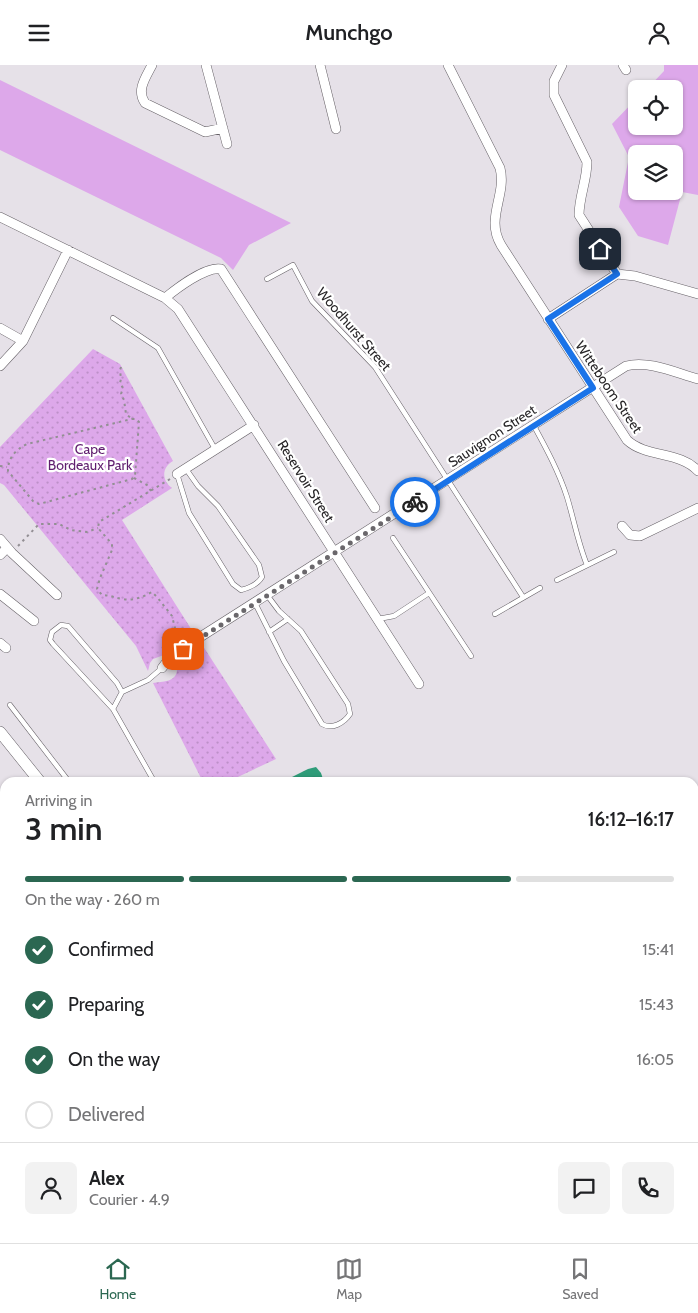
<!DOCTYPE html>
<meta charset="utf-8">
<style>
body{margin:0;font-family:Cabin,sans-serif;background:#f2f2f2;color:#202124;height:100vh;display:flex;flex-direction:column;font-size:19px;white-space:nowrap}
*{box-sizing:border-box;margin:0}
p{font-size:16px;color:#757577}
.icon{flex:none;width:28px;height:28px;fill:none;stroke:currentColor;stroke-width:2;stroke-linecap:round;stroke-linejoin:round}
.map{position:relative;flex:1;overflow:hidden}
.drawer{position:absolute;left:0px;top:712px;width:699px;height:466px;display:flex;flex-direction:column;background:#fff;border-radius:15px 15px 0 0;box-shadow:0 1px 4px #0004}
.drawer>*{flex:none}
.controls{position:absolute;left:628px;top:15px;display:grid;gap:10px}
.controls a{display:grid;place-items:center;width:55px;height:55px;border-radius:8px;background:#fff;box-shadow:0 1px 4px #0004;font-size:25px}
.pin{position:absolute;display:grid;place-items:center;width:42px;height:42px;color:#fff;margin:-21px;border-radius:10px;box-shadow:0 2px 8px #0006}
.courier{position:absolute;display:grid;place-items:center;width:50px;height:50px;margin:-25px;border:4px solid #1a73e8;border-radius:50%;background:#fff;color:#222;box-shadow:0 1px 6px #0007}
.headline em{font-style:normal;font-weight:600}
.headline div{display:flex;flex-direction:column-reverse}
.headline{display:flex;align-items:center;justify-content:space-between;height:85px;padding:0 25px}
h1{font-size:32px;font-weight:600;line-height:38px}
.bar{display:grid;grid-template-columns:repeat(4,1fr);gap:8px 5px;align-content:center;height:60px;padding:0 25px}
.bar i{height:6px;border-radius:4px;background:#e0e0e0}
.bar .on{background:#2b6751}
.bar p{grid-column:span 4}
.line{display:flex;align-items:center;gap:12px;padding:0 25px;border-top:1px solid #e0e0e0}
.line div{flex:1}
.round{display:grid;place-items:center;flex:none;width:52px;height:52px;border-radius:8px;background:#f2f2f2}
ol{padding:0 25px;list-style:none}
li{display:flex;align-items:center;gap:15px;height:55px}
li p{margin-inline-start:auto}
li .icon{padding:5px;border-radius:50%;background:#2b6751;color:#fff;stroke-width:4}
li:last-child{color:#757577}
li i{width:28px;height:28px;border:2px solid #e0e0e0;border-radius:50%}
header{display:flex;justify-content:space-between;align-items:center;height:65px;padding:0 25px;background:#fff;font-size:22px;font-weight:600}
.dock{display:flex;justify-content:space-around;align-items:center;height:70px;border-top:1px solid #e0e0e0;background:#fff;font-size:14px;color:#757577}
.dock a{display:grid;justify-items:center;gap:2px}
.dock .on{color:#2b6751}
.map>svg:first-child{display:block}
.green{fill:#dda8ea;fill-rule:evenodd}
.park{fill:url(#park-dots)}
.water{fill:url(#water-ripples)}
.lines{fill:none;stroke-linecap:round;stroke-linejoin:round}
.lane-casing{stroke:#666167;stroke-width:5.5}
.street-casing{stroke:#666167;stroke-width:10}
.secondary-casing{stroke:#666167;stroke-width:12}
.path{stroke:#938f94;stroke-width:2;stroke-dasharray:2.5 4;stroke-linecap:butt}
.lane{stroke:#fff;stroke-width:4.5}
.street{stroke:#fff;stroke-width:9}
.secondary{stroke:#fff;stroke-width:11}
.done{stroke:#6a676b;stroke-width:5;stroke-dasharray:0 9}
.route{stroke:#1a73e8;stroke-width:6}
.labels{text-anchor:middle;dominant-baseline:central;stroke-width:4.5;stroke-linejoin:round;paint-order:stroke}
.street-label{font-size:14px;fill:#282628;stroke:#fff}
.park-label{font-size:14px;fill:#601e6f;stroke:#fff}
</style>
<header><svg class="icon" aria-label="menu" viewBox="0 0 24 24"><path d="M4 6h16M4 12h16M4 18h16"/></svg>Munchgo<svg class="icon" aria-label="person" viewBox="0 0 24 24"><circle cx="12" cy="8" r="4"/><path d="M4 21q1-7 8-7t8 7"/></svg></header>
<div class="map">
<svg width="698" height="1178" viewBox="0 0 698 1178">
<defs>
<pattern id="park-dots" width="8" height="8" patternUnits="userSpaceOnUse" patternTransform="scale(1.25)"><rect width="8" height="8" fill="#dda8ea"/><path d="M2 2h.1M6 6h.1" fill="none" stroke="#be90c9" stroke-width="1.8" stroke-linecap="round"/></pattern>
<pattern id="water-ripples" width="26" height="14" patternUnits="userSpaceOnUse" patternTransform="scale(1.25)"><rect width="26" height="14" fill="#2f9c79"/><path d="M2 4q2-2 4 0t4 0M15 11q2-2 4 0t4 0" fill="none" stroke="#287f63"/></pattern>
</defs>
<rect width="100%" height="100%" fill="#e6e1e8"/>
<!-- green -->
<path class="green" d="M664 0H698V130L682 127 668 180 638 171 619 142 629 92 612 59 636 34V61H674V24H647L664 6ZM636 89H674V126H636Z
M0 15 291 158 249 180 233 205 221 193 0 85Z"/>
<!-- park -->
<path class="park" d="M93 284 120 299 173 396C162 402 161 415 172 423L122 455 195 570 164 590 153 594 150 598 148 606 136 581 4 420 0 418V382Z
M201 578 276 694 227 717H203L153 618C162 616 176 618 177 605 177 599 176 597 179 592Z"/>
<!-- water -->
<path class="water" d="M316 702 321 708 324 717H282L308 704Z"/>
<g class="lines">
<!-- lane casing -->
<g class="lane-casing">
<path id="lane" d="M267 214 293 200 312 236 375 302 523 532
M113 253 158 283 215 384
M534 361C546 383 559 407 567 432 574 455 578 478 587 500
M177 409 189 448 233 519 241 525C249 523 258 519 262 512L259 500 218 441 198 421 186 404
M393 473 471 591
M557 515 614 487
M255 538 284 596 322 659C332 665 344 658 350 649L348 639 301 566 279 546 267 530
M495 549 540 523
M378 554 394 551 429 528
M269 567 288 554
M122 627 117 618 68 561 61 560 52 567 50 575 53 579 113 644 155 718
M10 640 70 718
M113 644 122 627 148 615 162 603
M0 764 5 765"/>
</g>
<!-- street casing -->
<g class="street-casing">
<path id="street" d="M152 0C146 12 136 25 145 38L205 67 223 63
M206 0 227 79
M320 0 336 64
M448 0 500 103C507 130 485 153 501 180L627 375C646 393 680 386 698 406
M623 0 626 5
M0 152 165 233 178 244 419 619
M617 209 635 211 698 229
M165 233C176 224 206 201 221 204L375 443
M548 254 617 209 579 150C579 132 587 115 587 97L554 30V16L562 0
M0 263 23 276
M0 301 23 276 68 185
M177 409 254 360
M622 461 630 470 640 471 698 443
M0 474 12 488 57 530
M0 490 7 483
M0 529 34 556
M0 578 6 583
M162 603 172 590 626 301C649 295 676 308 698 314
M0 922 5 930
M0 952 5 948
M0 1106 5 1114
M0 1144 5 1141
M42 1174 44 1178
M155 1174 158 1178
M330 1178 338 1174
M351 1178 358 1174"/>
</g>
<!-- secondary casing -->
<g class="secondary-casing">
<path id="secondary" d="M0 667 41 718
M412 1174 416 1178"/>
</g>
<!-- path -->
<path class="path" d="M121 302 120 305 121 314 120 318 123 323 121 329 124 335 126 349 132 354
M132 354H136L139 357 135 411 132 414 39 439 33 436 8 406C8 393 15 385 27 379Z
M0 401 7 402
M134 413 147 420 151 426
M170 414 99 457 98 463 112 479V485L100 513 97 524 102 530C110 530 115 533 123 534 133 536 143 532 152 527L157 532 172 551 178 575
M18 481 39 459H59L71 465 87 467 98 463"/>
<!-- lane -->
<use href="#lane" class="lane"/>
<!-- street -->
<use href="#street" class="street"/>
<!-- secondary -->
<use href="#secondary" class="secondary"/>
</g>
<g class="lines">
<!-- done -->
<path class="done" d="M183 584 415 437"/>
<!-- route -->
<path class="route" d="M415 437 593 323 548 254 617 209 600 184"/>
</g>
<g class="labels">
<!-- street labels -->
<g class="street-label">
<text transform="translate(354 264) rotate(49)">Woodhurst Street</text>
<text transform="translate(609 322) rotate(56)">Witteboom Street</text>
<text transform="translate(492 371) rotate(-33)">Sauvignon Street</text>
<text transform="translate(306 416) rotate(58)">Reservoir Street</text>
</g>
<!-- park labels -->
<g class="park-label">
<text x="90" y="384">Cape<tspan x="90" dy="16">Bordeaux Park</tspan></text>
</g>
</g>
</svg>
<div class="controls">
<a><svg class="icon" aria-label="locate" viewBox="0 0 24 24"><circle cx="12" cy="12" r="6"/><path d="M12 2v4M12 18v4M2 12h4M18 12h4"/></svg></a>
<a><svg class="icon" aria-label="layers" viewBox="0 0 24 24"><path d="M12 4l9 5-9 5-9-5zM3 14l9 5 9-5"/></svg></a>
</div>
<div class="pin" style="left:183px;top:584px;background:#ea580c"><svg class="icon" aria-label="bag" viewBox="0 0 24 24"><path d="M5 8h14l-1 12H6zM9 8a3 3 0 0 1 6 0"/></svg></div>
<div class="pin" style="left:600px;top:184px;background:#1f2937"><svg class="icon" aria-label="home" viewBox="0 0 24 24"><path d="M3 11l9-7 9 7M6 9v11h12V9"/></svg></div>
<div class="courier" style="left:415px;top:437px"><svg class="icon" aria-label="bike" viewBox="0 0 24 24"><circle cx="6" cy="16" r="4"/><circle cx="18" cy="16" r="4"/><path d="M6 16l4-8h5l3 8M10 8l3 8H6M13 5h3"/></svg></div>
<section class="drawer">
<div class="headline"><div><h1>3 min</h1><p>Arriving in</p></div><em>16:12–16:17</em></div>
<div class="bar"><i class="on"></i><i class="on"></i><i class="on"></i><i></i><p>On the way · 260 m</p></div>
<ol>
<li><svg class="icon" aria-label="check" viewBox="0 0 24 24"><path d="M5 12l5 5 9-10"/></svg>Confirmed<p>15:41</p></li>
<li><svg class="icon" aria-label="check" viewBox="0 0 24 24"><path d="M5 12l5 5 9-10"/></svg>Preparing<p>15:43</p></li>
<li><svg class="icon" aria-label="check" viewBox="0 0 24 24"><path d="M5 12l5 5 9-10"/></svg>On the way<p>16:05</p></li>
<li><i></i>Delivered</li>
</ol>
<div class="line" style="height:90px"><a class="round"><svg class="icon" aria-label="person" viewBox="0 0 24 24"><circle cx="12" cy="8" r="4"/><path d="M4 21q1-7 8-7t8 7"/></svg></a><div><b>Alex</b><p>Courier · 4.9</p></div><a class="round"><svg class="icon" aria-label="chat" viewBox="0 0 24 24"><path d="M4 5h16v11H9l-5 4z"/></svg></a><a class="round"><svg class="icon" aria-label="phone" viewBox="0 0 24 24"><path d="M5 4h4l2 5-3 2q2 4 5 5l2-3 5 2v4C11 20 4 13 5 4z"/></svg></a></div>
</section>
</div>
<nav class="dock">
<a class="on"><svg class="icon" aria-label="home" viewBox="0 0 24 24"><path d="M3 11l9-7 9 7M6 9v11h12V9"/></svg>Home</a>
<a><svg class="icon" aria-label="map" viewBox="0 0 24 24"><path d="M3 6l6-2 6 2 6-2v14l-6 2-6-2-6 2zM9 4v14M15 6v14"/></svg>Map</a>
<a><svg class="icon" aria-label="saved" viewBox="0 0 24 24"><path d="M7 4h10v16l-5-4-5 4z"/></svg>Saved</a>
</nav>
